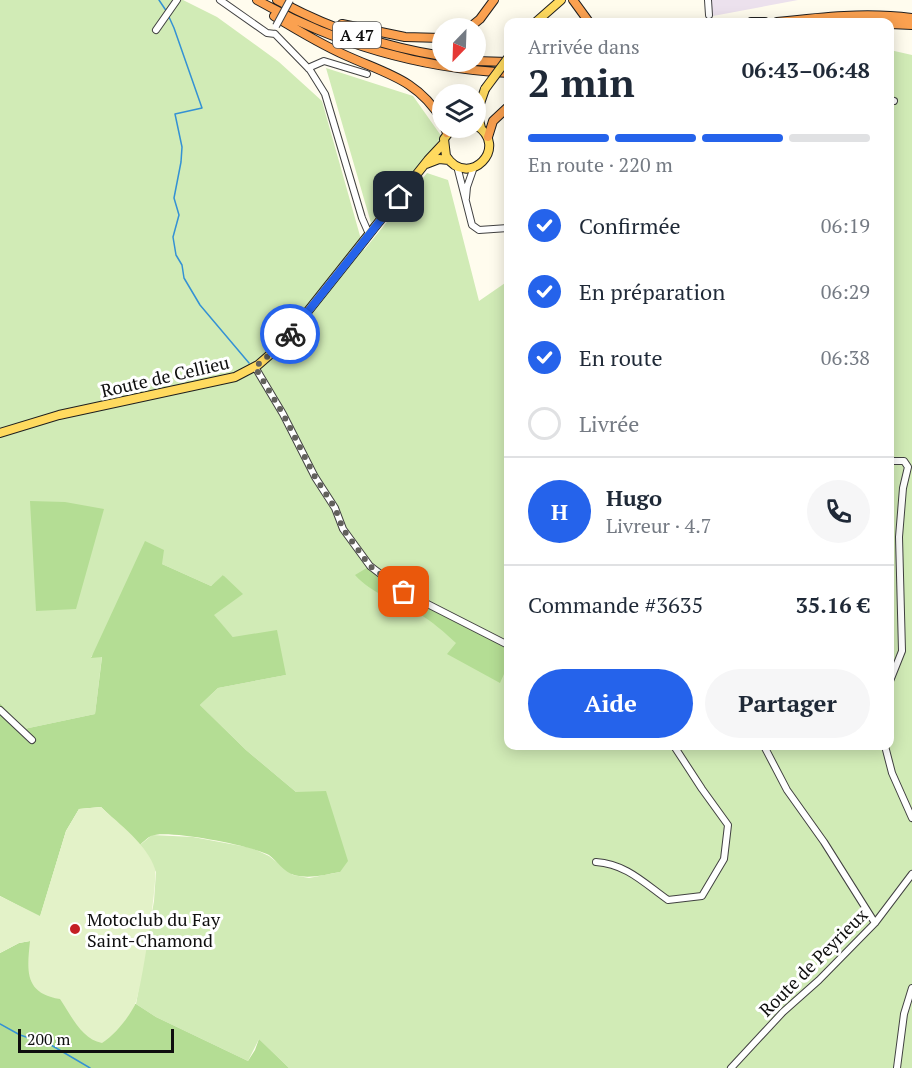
<!DOCTYPE html>
<html lang="fr">
<meta charset="utf-8">
<style>
body{margin:0;font-family:"PT Serif",serif;background:#f6f6f7;color:#1f2937;height:100vh;display:flex;flex-direction:column;font-size:22px;white-space:nowrap}
*{box-sizing:border-box;margin:0}
p{font-size:20px;color:#747a83}
.icon{flex:none;width:33px;height:33px;fill:none;stroke:currentColor;stroke-width:2;stroke-linecap:round;stroke-linejoin:round}
.map{position:relative;flex:1;overflow:hidden}
.side{position:absolute;left:504px;top:18px;width:390px;height:732px;display:flex;flex-direction:column;background:#fff;border-radius:12px;box-shadow:0 3px 15px #0003}
.side>*{flex:none}
.needle{width:39px;rotate:203deg}
.controls{position:absolute;left:432px;top:18px;display:grid;gap:12px}
.controls a{display:grid;place-items:center;width:54px;height:54px;border-radius:50%;background:#fff;box-shadow:0 3px 15px #0003;font-size:30px}
.scale{position:absolute;left:18px;bottom:15px;width:156px;box-sizing:border-box;padding-left:6px;border:3px solid #0e0e0e;border-top:0;font-size:16px;line-height:21px;white-space:nowrap;color:#0e0e0e;-webkit-text-stroke:4px #fff;paint-order:stroke}
.pin{position:absolute;display:grid;place-items:center;width:51px;height:51px;color:#fff;margin:-26px;border-radius:12px;box-shadow:0 3px 9px #0006}
.courier{position:absolute;display:grid;place-items:center;width:60px;height:60px;margin:-30px;border:4px solid #2563eb;border-radius:50%;background:#fff;color:#222;box-shadow:0 2px 8px #0007}
.headline em{font-style:normal;font-weight:700}
.headline div{display:flex;flex-direction:column-reverse}
.headline{display:flex;align-items:center;justify-content:space-between;height:102px;padding:0 24px}
h1{font-size:39px;font-weight:700;line-height:45px}
.bar{display:grid;grid-template-columns:repeat(4,1fr);gap:9px 6px;align-content:center;height:72px;padding:0 24px}
.bar i{height:8px;border-radius:4px;background:#e0e1e3}
.bar .on{background:#2563eb}
.bar p{grid-column:span 4}
.line{display:flex;align-items:center;gap:15px;padding:0 24px;border-top:2px solid #e0e1e3}
.line div{flex:1}
.round{display:grid;place-items:center;flex:none;width:63px;height:63px;border-radius:32px;background:#f6f6f7}
ol{padding:0 24px;list-style:none}
li{display:flex;align-items:center;gap:18px;height:66px}
li p{margin-inline-start:auto}
li .icon{padding:6px;border-radius:50%;background:#2563eb;color:#fff;stroke-width:4}
li:last-child{color:#747a83}
li i{width:33px;height:33px;border:3px solid #e0e1e3;border-radius:50%}
.button{display:flex;gap:12px;margin-top:auto;padding:12px 24px}
.button a{flex:1;height:69px;border-radius:36px;background:#2563eb;color:#fff;font-size:24px;font-weight:700;line-height:69px;text-align:center}
.button a+a{background:#f6f6f7;color:#1f2937}
.map>svg:first-child{display:block}
.industrial{fill:#ece1ed}
.green{fill:#d1ebb6}
.forest{fill:#b4dd94}
.pitch{fill:#e3f2c8}
.lines{fill:none;stroke-linecap:round;stroke-linejoin:round}
.stream{stroke:#3491d4;stroke-width:1.5}
.minor-casing{stroke:#414141;stroke-width:8}
.major-casing{stroke:#1f1f1f;stroke-width:10}
.highway-casing{stroke:#1f1f1f;stroke-width:10}
.minor{stroke:#fff;stroke-width:6}
.major{stroke:#ffda5f;stroke-width:8}
.highway{stroke:#fba150;stroke-width:8}
.minor-bridge-casing{stroke:#414141;stroke-width:8;stroke-linecap:butt}
.major-bridge-casing{stroke:#1f1f1f;stroke-width:10;stroke-linecap:butt}
.minor-bridge{stroke:#fff;stroke-width:6}
.major-bridge{stroke:#ffda5f;stroke-width:8}
.done{stroke:#62615c;stroke-width:6;stroke-dasharray:0 10.8}
.route{stroke:#2563eb;stroke-width:8}
.poi-dot{fill:#c41f24;stroke:#fff;stroke-width:2}
.labels{text-anchor:middle;dominant-baseline:central;stroke-width:6;stroke-linejoin:round;paint-order:stroke}
.shield{fill:#fff;stroke:#565656;stroke-width:1.5}
.shield-label{font-size:16px;font-weight:bold;fill:#0e0e0e}
.street-label{font-size:18px;fill:#0e0e0e;stroke:#fff}
.poi-label{font-size:18px;fill:#0e0e0e;stroke:#fff;text-anchor:start}
</style>
<div class="map">
<svg width="912" height="1068" viewBox="0 0 912 1068">
<rect width="100%" height="100%" fill="#fffcee"/>
<!-- industrial -->
<path class="industrial" d="M707 0H798L713 16Z"/>
<!-- green -->
<path class="green" d="M0 0H183L217 17 279 62 322 101 364 250 427 173 448 180 479 301 508 281V746H890V50L912 55V1068H289L259 1039 248 1061 156 1017 136 1004 154 901 156 872 140 845 152 835 193 837 252 848 269 856 293 875 309 878 340 872 296 792 246 750 200 705 218 688 286 675 233 637 213 615 224 575 211 586 162 564 91 657 102 656 95 714 24 729 0 703Z
M326 68 413 96 442 137 371 223Z"/>
<!-- forest -->
<path class="forest" d="M30 501 65 502 104 509 76 609 36 611Z
M145 541 164 550 162 564 211 586 223 575 243 594 214 615 233 637 277 630 286 675 218 688 200 705 246 750 296 792 326 791 348 861 340 872C324 875 309 879 294 875 284 872 277 861 269 855 253 846 167 829 151 836 147 838 143 842 140 845L101 807 79 809 66 831 40 917 0 896V703L24 729 95 714 102 657 91 658Z
M370 566 400 590 508 645V665L500 683 447 654 456 643C444 632 433 622 419 614 397 601 372 594 355 575Z
M30 941 114 1001 136 1004 156 1017 248 1061 255 1050 259 1039 289 1068H0V953L19 943Z"/>
<!-- pitch -->
<path class="pitch" d="M101 807C119 824 147 844 155 869 158 880 141 994 135 1005 128 1018 115 1035 102 1043 81 1039 71 1015 60 999 24 993 27 971 30 941L19 943 0 953V896L40 916 66 831 79 809Z"/>
<g class="lines">
<!-- stream -->
<path class="stream" d="M159 0 167 12
M169 17 174 28 202 108 175 114 182 147 181 162 174 198 179 215 173 237 176 255 182 265 184 278 200 305 249 363
M0 1024 20 1035 51 1045 90 1068"/>
<!-- minor casing -->
<g class="minor-casing">
<path id="minor" d="M220 0 267 33 275 34
M708 0 709 15
M156 30 177 0
M275 34 310 70 325 94 362 218 369 234
M308 68 324 61 367 74
M890 100 894 101
M457 166 472 225 479 230 508 228
M466 198 467 187 474 167
M255 367 283 414 315 477 335 508 343 529 370 566 404 592 508 645
M890 461H904L908 467 903 488 899 537 902 651 890 681
M0 710 32 740
M764 746 787 790 824 842 875 923
M885 746 892 773 912 818
M596 862C626 864 644 883 668 900L702 896 724 859 728 825 702 789 674 746
M731 1068 783 1012 819 980 875 923 912 874
M897 1068 904 1014 912 988"/>
</g>
<!-- major casing -->
<g class="major-casing">
<path id="major" d="M536 22 561 0
M452 128 444 139 446 156C468 190 511 147 476 125
M481 128 477 112 485 89
M426 164 439 159 449 160
M0 433 59 415 235 377 258 365 281 345 428 160 443 144"/>
</g>
<!-- highway casing -->
<g class="highway-casing">
<path id="highway" d="M257 0C335 44 419 68 508 73
M277 0C328 28 385 47 442 56
M573 0 589 22
M274 16C297 30 322 45 347 56 387 74 418 80 442 120
M751 22H765
M777 22C821 17 867 12 912 18
M342 24 405 37 442 38
M890 24 912 25
M469 28 480 19 494 0
M476 61 508 62
M445 128 447 133
M488 137 493 121 508 107"/>
</g>
<!-- minor -->
<use href="#minor" class="minor"/>
<!-- major -->
<use href="#major" class="major"/>
<!-- highway -->
<use href="#highway" class="highway"/>
<!-- minor-bridge casing -->
<g class="minor-bridge-casing">
<path id="minor-bridge" d="M276 26 290 0"/>
</g>
<!-- major-bridge casing -->
<g class="major-bridge-casing">
<path id="major-bridge" d="M485 89 508 58"/>
</g>
<!-- minor-bridge -->
<use href="#minor-bridge" class="minor-bridge"/>
<!-- major-bridge -->
<use href="#major-bridge" class="major-bridge"/>
</g>
<g class="lines">
<!-- done -->
<path class="done" d="M290 334 281 345 255 367 283 414 315 477 335 508 343 529 370 566 404 592"/>
<!-- route -->
<path class="route" d="M290 334 399 197"/>
</g>
<!-- markers -->
<circle class="poi-dot" cx="75" cy="929" r="6"/>
<g class="labels">
<!-- shield labels -->
<rect class="shield" x="333" y="22" width="48" height="26" rx="4.5"/>
<g class="shield-label">
<text x="357" y="35">A 47</text>
</g>
<!-- street labels -->
<g class="street-label">
<text transform="translate(165 376) rotate(-13)">Route de Cellieu</text>
<text transform="translate(813 962) rotate(-45)">Route de Peyrieux</text>
</g>
<!-- poi labels -->
<g class="poi-label">
<text x="87" y="919">Motoclub du Fay<tspan x="87" dy="21">Saint-Chamond</tspan></text>
</g>
</g>
</svg>
<div class="controls">
<a><svg class="needle" viewBox="-14 -14 28 28"><path d="M0-13l5 13h-10z" fill="#e53935"/><path d="M0 13l5-13h-10z" fill="#747a83"/></svg></a>
<a><svg class="icon" aria-label="layers" viewBox="0 0 24 24"><path d="M12 4l9 5-9 5-9-5zM3 14l9 5 9-5"/></svg></a>
</div>
<div class="scale">200 m</div>
<div class="pin" style="left:404px;top:592px;background:#ea580c"><svg class="icon" aria-label="bag" viewBox="0 0 24 24"><path d="M5 8h14l-1 12H6zM9 8a3 3 0 0 1 6 0"/></svg></div>
<div class="pin" style="left:399px;top:197px;background:#1f2937"><svg class="icon" aria-label="home" viewBox="0 0 24 24"><path d="M3 11l9-7 9 7M6 9v11h12V9"/></svg></div>
<div class="courier" style="left:290px;top:334px"><svg class="icon" aria-label="bike" viewBox="0 0 24 24"><circle cx="6" cy="16" r="4"/><circle cx="18" cy="16" r="4"/><path d="M6 16l4-8h5l3 8M10 8l3 8H6M13 5h3"/></svg></div>
<section class="side">
<div class="headline"><div><h1>2 min</h1><p>Arrivée dans</p></div><em>06:43–06:48</em></div>
<div class="bar"><i class="on"></i><i class="on"></i><i class="on"></i><i></i><p>En route · 220 m</p></div>
<ol>
<li><svg class="icon" aria-label="check" viewBox="0 0 24 24"><path d="M5 12l5 5 9-10"/></svg>Confirmée<p>06:19</p></li>
<li><svg class="icon" aria-label="check" viewBox="0 0 24 24"><path d="M5 12l5 5 9-10"/></svg>En préparation<p>06:29</p></li>
<li><svg class="icon" aria-label="check" viewBox="0 0 24 24"><path d="M5 12l5 5 9-10"/></svg>En route<p>06:38</p></li>
<li><i></i>Livrée</li>
</ol>
<div class="line" style="height:108px"><b class="round" style="background:#2563eb;color:#fff">H</b><div><b>Hugo</b><p>Livreur · 4.7</p></div><a class="round"><svg class="icon" aria-label="phone" viewBox="0 0 24 24"><path d="M5 4h4l2 5-3 2q2 4 5 5l2-3 5 2v4C11 20 4 13 5 4z"/></svg></a></div>
<div class="line" style="height:78px"><div>Commande #3635</div><b>35.16 €</b></div>
<div class="button"><a>Aide</a><a>Partager</a></div>
</section>
</div>
